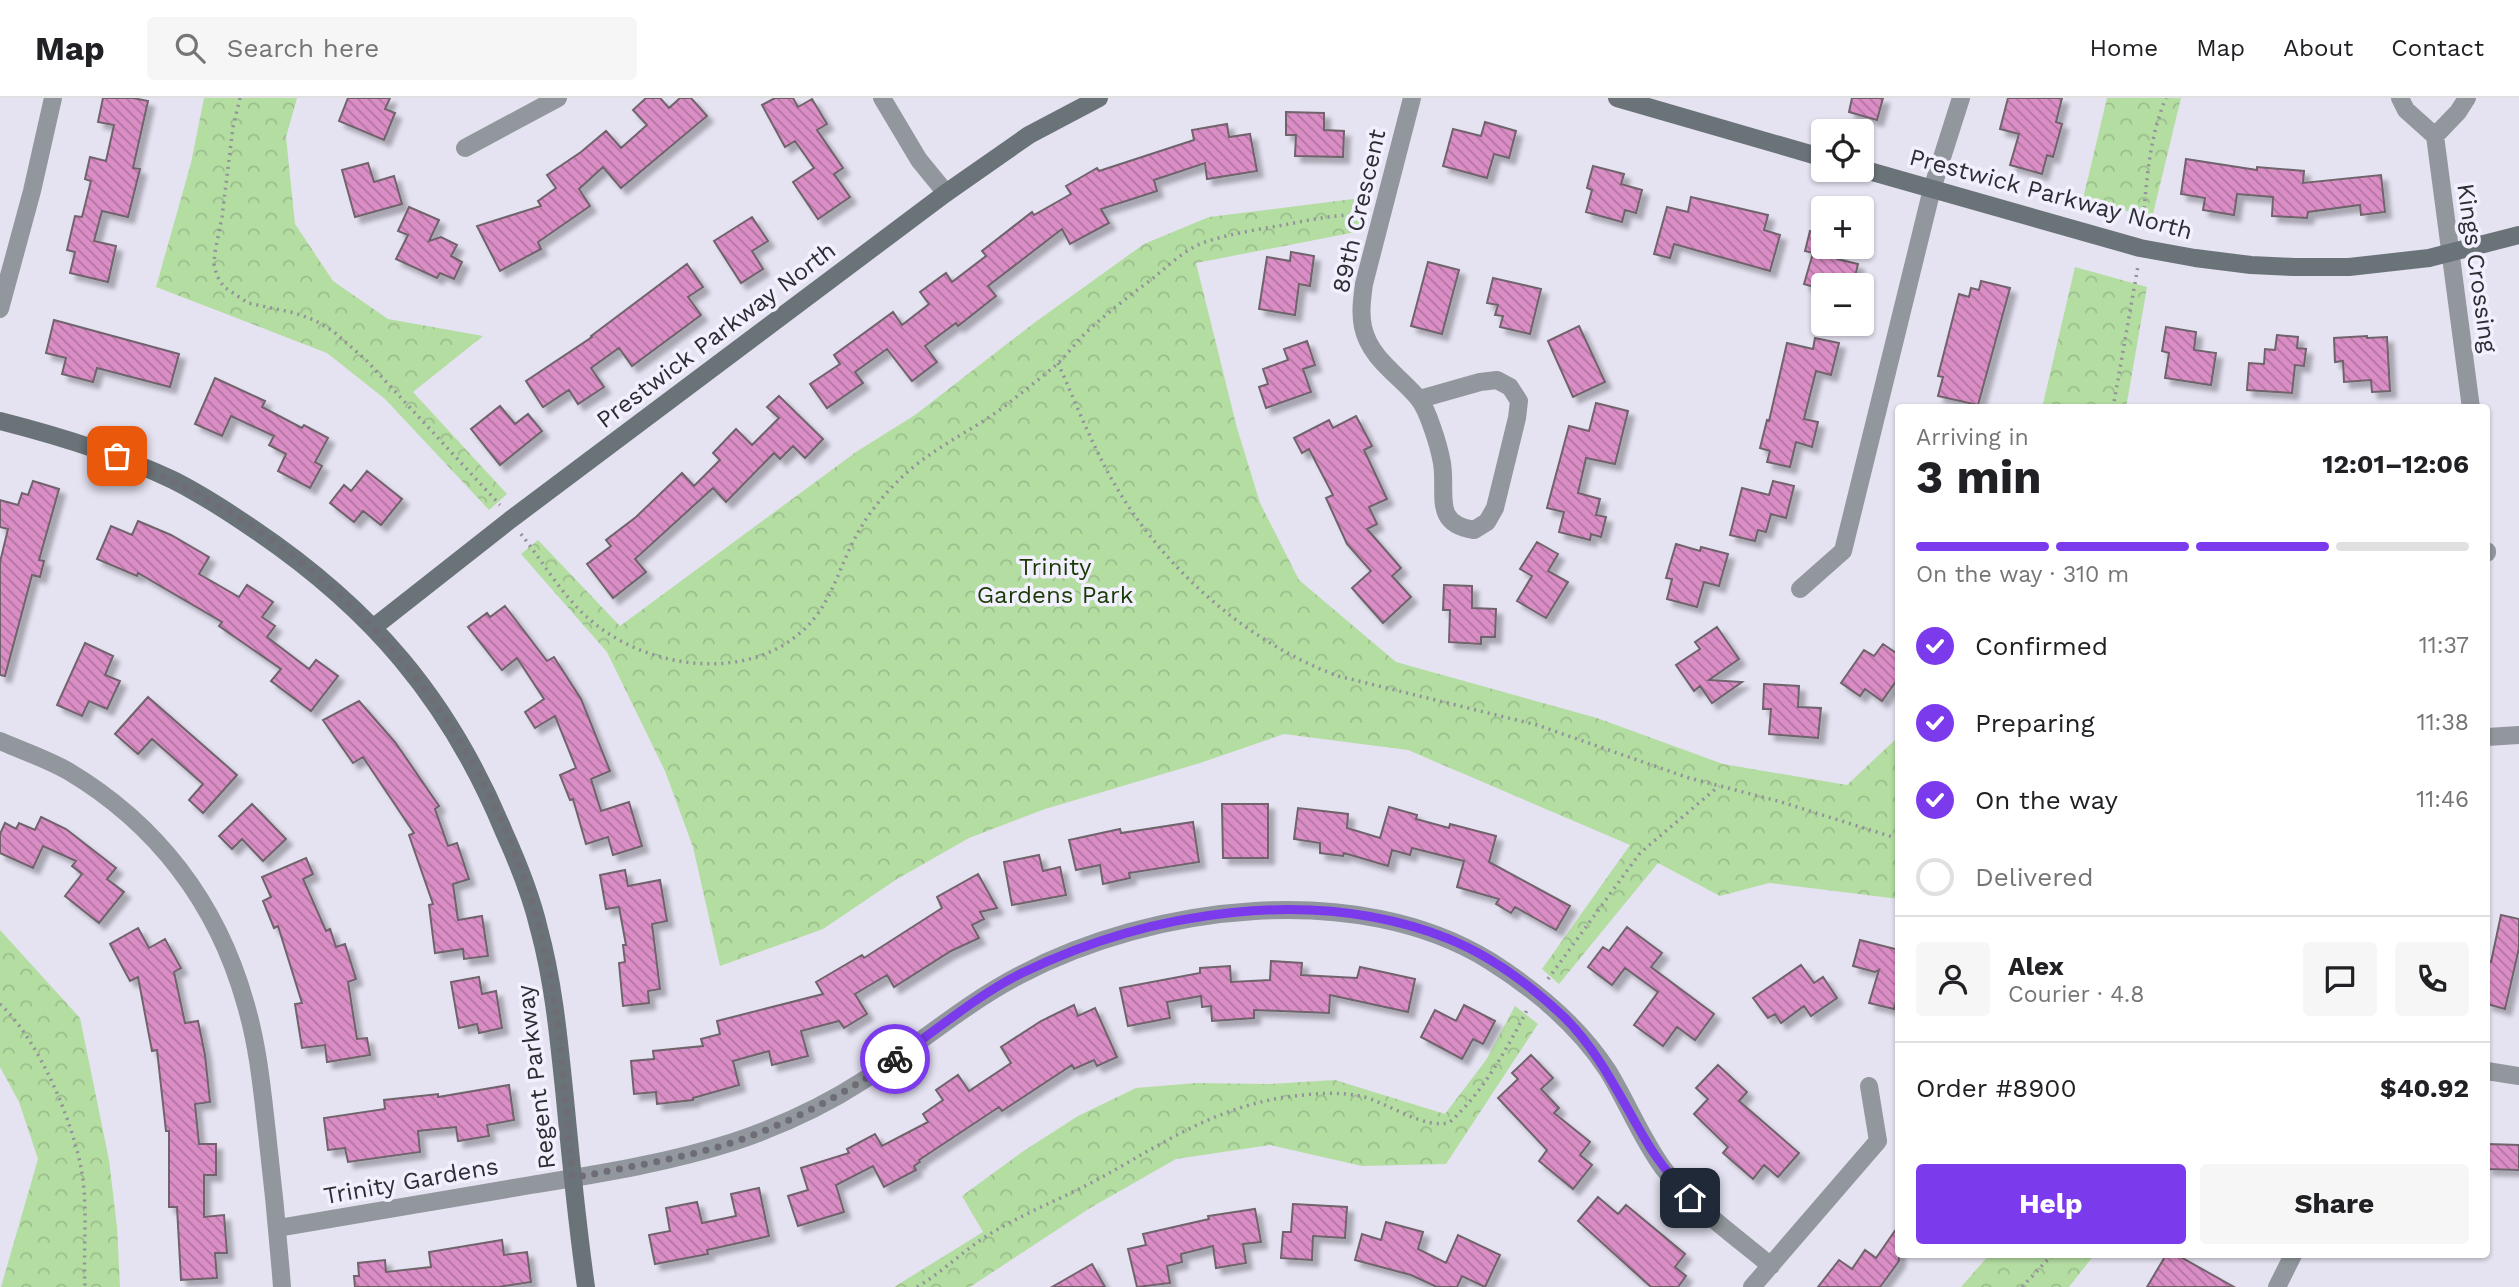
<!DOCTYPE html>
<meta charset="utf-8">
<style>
body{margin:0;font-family:"Work Sans",sans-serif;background:#f6f6f6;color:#202124;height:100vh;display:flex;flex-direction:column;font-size:26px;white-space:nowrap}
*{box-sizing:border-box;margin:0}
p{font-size:23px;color:#757577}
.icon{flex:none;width:38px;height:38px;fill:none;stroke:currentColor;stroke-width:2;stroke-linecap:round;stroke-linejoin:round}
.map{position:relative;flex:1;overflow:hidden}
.side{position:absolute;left:1895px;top:306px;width:595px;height:854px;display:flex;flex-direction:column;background:#fff;border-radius:7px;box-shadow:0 2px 5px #0004}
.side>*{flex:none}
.tools{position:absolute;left:1811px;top:21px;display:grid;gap:14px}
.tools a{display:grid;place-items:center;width:63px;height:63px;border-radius:7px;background:#fff;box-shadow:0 2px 5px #0004;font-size:35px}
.pin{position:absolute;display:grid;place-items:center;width:60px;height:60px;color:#fff;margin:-30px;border-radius:14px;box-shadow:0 4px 10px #0006}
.courier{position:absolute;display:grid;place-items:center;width:70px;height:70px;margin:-35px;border:5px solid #7c3aed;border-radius:50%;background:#fff;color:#222;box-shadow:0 2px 9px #0007}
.overview em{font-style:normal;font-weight:700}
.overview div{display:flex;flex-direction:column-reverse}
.overview{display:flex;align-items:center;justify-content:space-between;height:119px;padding:0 21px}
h1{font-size:46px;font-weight:700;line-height:52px}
.bar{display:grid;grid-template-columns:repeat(4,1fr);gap:10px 7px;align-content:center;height:84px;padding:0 21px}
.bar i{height:9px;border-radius:5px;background:#e0e0e0}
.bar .on{background:#7c3aed}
.bar p{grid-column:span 4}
.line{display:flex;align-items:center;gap:18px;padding:0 21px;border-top:2px solid #e0e0e0}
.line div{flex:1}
.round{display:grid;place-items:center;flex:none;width:74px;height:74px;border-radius:7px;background:#f6f6f6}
ol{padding:0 21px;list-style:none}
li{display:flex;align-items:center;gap:21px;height:77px}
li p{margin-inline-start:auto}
li .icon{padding:7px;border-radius:50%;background:#7c3aed;color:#fff;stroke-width:4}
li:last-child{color:#757577}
li i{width:38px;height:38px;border:4px solid #e0e0e0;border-radius:50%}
.cta{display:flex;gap:14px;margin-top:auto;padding:14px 21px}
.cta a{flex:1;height:80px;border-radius:7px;background:#7c3aed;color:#fff;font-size:28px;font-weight:700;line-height:80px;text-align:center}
.cta a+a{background:#f6f6f6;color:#202124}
header{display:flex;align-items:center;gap:42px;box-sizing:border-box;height:98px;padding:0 35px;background:#fff;border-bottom:2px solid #e0e0e0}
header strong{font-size:33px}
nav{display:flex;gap:38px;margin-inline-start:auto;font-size:24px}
.search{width:490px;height:63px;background:#f6f6f6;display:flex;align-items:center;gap:18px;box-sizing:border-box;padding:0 24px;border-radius:7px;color:#757577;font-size:26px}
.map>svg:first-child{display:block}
.park{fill:url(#park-crowns)}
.building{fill:url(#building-back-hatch);stroke:#70636c;stroke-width:2;filter:url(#shadow)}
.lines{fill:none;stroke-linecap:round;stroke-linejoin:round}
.path{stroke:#93919b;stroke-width:3.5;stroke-dasharray:2 5;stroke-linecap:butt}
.street{stroke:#91979c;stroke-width:18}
.secondary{stroke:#6a7378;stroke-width:18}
.done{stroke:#6e6c75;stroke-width:7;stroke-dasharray:0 12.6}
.route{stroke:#7c3aed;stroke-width:9}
.labels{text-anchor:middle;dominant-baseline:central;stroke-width:7;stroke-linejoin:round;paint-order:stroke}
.street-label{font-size:24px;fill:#2e2d32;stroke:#f2f0ff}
.park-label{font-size:24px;fill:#1a3b05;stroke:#f2f0ff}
</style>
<header>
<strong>Map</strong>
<div class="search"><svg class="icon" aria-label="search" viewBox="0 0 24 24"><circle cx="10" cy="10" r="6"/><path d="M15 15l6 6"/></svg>Search here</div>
<nav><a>Home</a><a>Map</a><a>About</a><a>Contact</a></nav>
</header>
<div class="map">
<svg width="2519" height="1189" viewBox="0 0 2519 1189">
<defs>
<pattern id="park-crowns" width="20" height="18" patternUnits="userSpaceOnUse" patternTransform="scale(1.75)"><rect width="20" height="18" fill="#b4dda2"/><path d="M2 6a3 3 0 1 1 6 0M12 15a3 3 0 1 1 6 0" fill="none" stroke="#9bbe8c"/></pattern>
<pattern id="building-back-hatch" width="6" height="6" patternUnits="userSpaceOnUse" patternTransform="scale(1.75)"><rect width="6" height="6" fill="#db8ec5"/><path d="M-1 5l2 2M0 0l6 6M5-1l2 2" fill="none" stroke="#b274a1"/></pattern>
<filter id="shadow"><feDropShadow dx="6" dy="6" stdDeviation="2" flood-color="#0004"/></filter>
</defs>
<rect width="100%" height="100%" fill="#e5e2f1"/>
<!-- park -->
<path class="park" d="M204 0H297L286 39 295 126 333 183 388 221 483 238 413 294 507 396 489 412 385 301 327 255 156 189 191 65Z
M2107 0H2181L2152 120 2083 101Z
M1369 99 1361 133 1196 165 1237 330 1260 405 1299 482 1396 564 1597 620 1723 666 1847 687 1899 638V801L1769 785 1720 798 1658 765 1559 886 1542 871 1630 747 1408 652 1284 636 1200 665 1045 711 969 740 897 781 823 831 720 868 693 749 665 673 607 554 521 456 538 442 620 528 856 354 915 317 1034 225 1144 146 1209 119Z
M2075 169 2147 189 2126 310H2042Z
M0 832 80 920 109 1062 117 1129 120 1189H1L38 1061 19 1004 0 969Z
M1515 908 1538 926 1446 1066 1362 1068 1270 1047 1176 1061 1090 1110 970 1189H894L983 1134 962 1098 1022 1054 1078 1018 1136 990 1196 985 1268 986 1335 982 1445 1016 1486 962Z
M1989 1157H2094L2069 1189H1961Z"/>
<!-- building -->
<path class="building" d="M103 0H133L148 3 133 70 140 71 128 119 102 113 94 143 116 148 108 184 70 175 75 154 67 152 75 118 82 119 91 83 85 81 90 59 106 63 114 27 98 24Z
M348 0H390L385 11 395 15 384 42 339 23Z
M646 0H660L669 10 680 0H691L707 18 621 90 603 69 579 91 590 108 538 144 541 151 500 173 477 128 541 108 538 103 556 90 547 77 581 54 606 33 621 50 647 27 633 12Z
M775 0H793L798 9 812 1 827 26 817 32 843 70 834 76 850 99 818 121 793 84 814 70 795 43 785 49 762 7Z
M1852 0H1883L1877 22 1849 14Z
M2008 0H2062L2056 24 2062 26 2053 59 2047 57 2042 76 2010 67 2019 36 2000 31Z
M1286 14 1324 15V32L1344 33 1343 59 1295 58 1296 37H1286Z
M1485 24 1516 33 1509 60 1494 56 1487 80 1443 68 1453 31 1481 38Z
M1227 26 1229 39 1250 36 1257 73 1207 81 1205 65 1154 82 1157 93 1101 111 1109 125 1070 146 1062 131 988 188 996 198 958 228 956 225 925 248 937 264 912 283 887 251 855 274 863 285 827 310 810 286 840 266 834 257 893 214 902 227 929 206 920 194 946 175 952 184 986 158 982 153 1032 114 1034 117 1071 96 1066 88 1097 70 1099 73 1194 42 1192 32Z
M2186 61 2257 72V69L2304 73 2303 85 2381 77 2385 114 2361 117 2360 107 2308 114 2307 120 2272 118 2273 99 2237 96 2234 117 2203 112 2205 100 2181 96Z
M368 65 374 84 394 78 402 106 355 119 342 72Z
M1593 68 1624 76 1621 86 1642 92 1636 115 1625 112 1622 124 1586 114 1592 92 1587 90Z
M1691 99 1768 117 1764 132 1780 137 1770 173 1674 146 1670 160 1654 156 1667 109 1688 114Z
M409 109 439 122 429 143 441 139 457 147 451 158 462 164 454 181 440 175 437 180 396 161 408 137 398 133Z
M752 119 768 143 752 153 763 171 741 185 714 143Z
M1810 133 1824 137V149H1840L1837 161 1858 166 1853 187H1824V192L1804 186 1813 155 1805 153Z
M1291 154 1314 158 1310 188 1299 186 1295 217 1259 211 1267 159 1290 163Z
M1428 164 1459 172 1442 236 1411 228Z
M687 166 703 189 688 199 701 217 632 268 619 250 591 270 604 289 578 306 569 292 543 309 526 283 592 239 591 238Z
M1493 180 1541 191 1530 236 1500 229 1503 218 1495 217 1498 207 1487 205Z
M1981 183 2010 190 1978 307 1938 298 1943 279 1938 278 1959 196 1969 199 1971 190 1979 192Z
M54 222 179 256 170 289 97 270 93 284 62 276 66 260 46 255Z
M1579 228 1605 284 1573 299 1548 243Z
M2166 229 2196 234 2194 252 2216 255 2211 287 2165 280 2169 255 2162 253Z
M2277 237 2298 239 2297 250 2306 251 2304 268 2295 267 2292 295 2247 292 2249 265 2264 266 2265 251 2275 252Z
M2367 238V240L2387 239 2390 293 2372 294 2371 282 2344 284 2343 263 2335 264 2334 240Z
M1815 240 1839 245 1831 277 1816 273 1804 321 1818 324 1812 349 1796 344 1790 369 1767 364 1770 353 1760 350 1767 322 1769 323 1787 245 1813 251Z
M1307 243 1315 267 1303 271 1311 294 1266 310 1259 289 1268 286 1263 271 1288 262 1284 251Z
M215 280 265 303 262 309 302 330 304 327 328 340 315 364 322 368 310 390 278 373 286 356 269 347 274 338 231 318 222 338 195 326Z
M779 298 823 341 805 360 793 348 780 361 774 355 726 404 713 390 635 461 646 474 613 500 587 466 611 448 606 442 636 419 682 375 694 388 720 362 713 355 736 331 752 347 779 320 767 309Z
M1596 305 1628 313 1615 366 1586 360 1578 395 1600 401 1596 417 1606 419 1601 439 1591 436 1590 442 1559 434 1564 414 1547 410 1569 328 1589 333Z
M500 308 515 326 528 316 542 333 500 367 471 331Z
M1356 318 1372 348 1364 352 1387 401 1369 409 1377 426 1367 431 1401 470 1392 478 1411 499 1383 525 1352 490 1371 473 1347 446 1326 400 1333 397 1309 351 1302 355 1294 340 1329 322 1333 330Z
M367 373 402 401 381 427 363 413 354 424 330 405 344 387 351 393Z
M33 383 59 391 39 462 44 463 40 479 32 477 5 578 0 577V464L8 431 0 429V402L18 407 22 395 28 397Z
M1773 383 1794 388 1786 420 1771 416 1766 434 1758 432 1755 443 1730 437 1742 390 1769 397Z
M138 423 171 437 209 459 199 476 239 499 247 487 273 504 262 519 275 528 267 539 309 571 316 562 338 578 311 613 271 583 281 571 219 528 222 524 138 475 137 478 97 461 111 428 132 437Z
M1537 444 1558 456 1548 473 1568 484 1546 520 1517 503 1532 478 1520 471Z
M1676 446 1700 453 1701 449 1728 456 1719 488 1704 484 1697 509 1667 501 1672 481 1666 480Z
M1444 487 1472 488V510L1496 511 1495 539H1481V546L1449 544 1450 512H1443Z
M505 508 547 563 554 559 581 601 610 673 591 681 601 713 629 704 642 748 613 757 608 739 586 746 573 701 570 702 560 677 576 670 555 618 535 630 525 614 544 601 517 560 502 572 468 529 487 515 490 519Z
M1717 529 1739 561 1709 582 1742 584 1712 605 1700 588 1694 593 1676 567 1700 551 1695 544Z
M85 545 113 558 105 577 120 583 107 611 89 603 82 618 57 607Z
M1883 546 1899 557V579L1882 603 1865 591 1860 598 1841 585 1864 552 1874 558Z
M1764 586 1799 588 1798 609 1821 610 1818 640 1769 636 1771 611H1763Z
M148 599 237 677 203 715 189 702 203 686 152 641 138 656 115 636Z
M359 603 395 644 439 708 435 711 448 748 457 745 469 781 453 786 458 822 482 818 488 858 464 861 463 851 435 855 429 807 433 806 409 737 414 735 363 659 353 665 323 622Z
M252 706 286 741 263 763 242 741 232 751 219 738Z
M1222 706H1268V760H1223Z
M1389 709 1417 717 1416 721 1449 730 1450 726 1496 738 1489 764 1570 808 1556 832 1515 809 1511 815 1496 806 1499 801 1457 789 1464 763 1412 750 1410 757 1392 752 1388 768 1344 755 1343 758 1320 755V745L1294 741 1298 710 1348 716 1347 730 1380 740Z
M41 719 66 731 116 770 107 781 124 794 99 825 65 798 82 776 72 768 76 763 43 748 33 770 0 755V736L5 725 16 731 19 725 35 732Z
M1193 724 1199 764 1129 775 1130 780 1103 786 1100 767 1076 772 1069 742 1120 731 1121 735Z
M1039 757 1043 773 1060 769 1066 797 1012 807 1004 764Z
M306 760 313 776 303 781 326 833 330 831 336 849 345 846 356 881 348 884 357 941 367 940 370 957 327 964 325 947 302 950 295 906 302 905 278 828 274 830 263 803 271 799 262 779Z
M625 772 628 788 660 782 667 823 652 826 660 891 648 893 649 905 623 908 619 865 625 864 623 847H626L619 809 606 811 600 777Z
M978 776 997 810 980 814 984 821 972 827 979 840 951 853 894 889 887 877 855 896 867 916 844 930 839 923 801 933 808 958 772 967 769 953 733 963 739 987 693 1000V1002L657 1006 656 994 634 996 631 963 654 961 653 953 703 948 701 941 720 936 717 923 823 896 816 884 862 857 864 860 942 810 937 799Z
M2501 817 2519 821V850L2505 911 2487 906V863L2491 864Z
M1627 829 1662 855 1651 869 1714 916 1695 942 1677 929 1663 948 1634 927 1658 894 1625 870 1612 887 1588 869 1603 849 1609 853Z
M138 830 149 850 165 841 181 870 174 874 185 925 198 923 205 957 210 1004 195 1006 199 1046H216V1077H204V1119L224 1117 227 1155H215L217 1180 181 1182 177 1109H169V1033H166L157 952 152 953 138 879 130 883 110 846Z
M1860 842 1899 852V891L1894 911 1869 905 1879 872 1875 874 1853 868Z
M1271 863 1302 865 1301 877 1357 880 1360 869 1415 881 1408 914 1330 897 1329 915 1254 912V920L1212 923 1211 908 1202 909 1201 898 1167 904 1170 920 1128 928 1120 890 1200 875V870L1230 868 1231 884 1270 882Z
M1801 867 1814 885 1823 879 1837 900 1811 918 1804 908 1781 925 1775 916 1768 920 1753 900Z
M479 879 482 896 496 893 502 930 479 935 477 926 459 930 451 884Z
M1074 907 1078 918 1095 910 1117 959 1097 968 1094 962 1074 971 1072 967 1002 1013 999 1009 919 1062 920 1064 914 1068 916 1072 884 1089 873 1068 836 1087 844 1114 798 1128 788 1098 808 1092 801 1070 849 1055 847 1051 875 1036 882 1048 928 1024 923 1016 943 1002 936 992 958 977 969 993 1011 965 1001 949 1041 923Z
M1464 907 1495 923 1483 946 1473 941 1462 961 1421 939 1435 912 1456 923Z
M1531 957 1553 980 1541 991 1559 1010 1554 1015 1590 1044 1580 1057 1592 1067 1573 1091 1539 1063 1547 1052 1498 1000 1518 981 1512 975Z
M1718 967 1747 994 1739 1003 1799 1055 1778 1079 1764 1067 1753 1081 1723 1055 1728 1049 1694 1016 1708 1001 1696 990Z
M509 987 514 1022 487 1027 489 1038 458 1043 456 1029 418 1033 420 1054 348 1064 345 1050 328 1052 324 1020 385 1011 384 1002 438 996V999Z
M2487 1046 2519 1047V1072L2487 1071Z
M759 1090 769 1138 707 1152 708 1156 655 1166 649 1137 670 1133 666 1110 697 1104 702 1125 736 1118 731 1096Z
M1598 1099 1618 1116 1626 1107 1685 1156 1675 1169 1686 1178 1678 1189H1651L1578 1123Z
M1293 1106 1347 1109 1345 1140 1313 1138 1312 1162 1281 1160 1283 1134H1291Z
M1255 1111 1261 1144 1243 1146 1246 1165 1216 1170 1213 1148 1181 1156 1182 1164 1167 1168 1170 1185 1137 1189 1128 1151 1146 1147 1143 1136 1209 1121 1208 1118Z
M1386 1124 1423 1134 1418 1151 1446 1165 1458 1137 1500 1157 1485 1189 1462 1178 1457 1189H1437L1411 1177 1355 1162 1362 1136 1381 1142Z
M1899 1127V1163L1880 1189H1818L1839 1162 1852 1171 1865 1152 1876 1160Z
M502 1142 504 1157 527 1154 531 1184 498 1189H355L354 1178H359L358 1165 385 1162 386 1174 431 1169 429 1154Z
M2166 1157H2177L2234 1189H2147Z
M1092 1166 1105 1189H1052Z"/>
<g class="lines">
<!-- path -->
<path class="path" d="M240 0 233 29 222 119 215 154 214 166 217 178 224 189 248 205 295 215 314 222 333 233 367 263 500 407
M2142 131C2147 86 2148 42 2166 0
M1058 265C1073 299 1087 334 1104 367 1152 460 1240 542 1338 578L1537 627 1689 680 1778 703 1899 741
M2113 310 2138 168
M521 436C543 464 561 496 588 520 649 575 766 589 819 514 833 494 841 468 852 446 863 423 878 403 896 385 928 351 974 333 1010 304 1025 292 1041 280 1056 267 1069 255 1079 240 1093 228 1112 211 1132 196 1152 181 1168 168 1185 151 1205 144 1232 135 1262 131 1289 126 1314 121 1339 116 1364 117
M1548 881 1640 755 1719 688
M0 906C39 942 73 1023 82 1075 88 1112 83 1151 85 1189
M917 1189C941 1175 961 1155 985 1139 1018 1118 1054 1104 1089 1086 1157 1050 1208 1011 1286 999 1311 996 1336 993 1360 998 1386 1003 1425 1033 1450 1024 1483 994 1507 951 1527 912
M2022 1189 2052 1157"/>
<!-- street -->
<path class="street" d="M882 0 919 62 946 95
M1412 0 1364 186C1362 201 1360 215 1363 229 1370 261 1399 277 1418 300 1424 307 1429 320 1432 329 1436 340 1440 354 1442 365 1447 396 1432 426 1474 432L1487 424 1495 410 1517 320 1519 303 1510 289 1497 282 1480 284 1420 301
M2400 0 2406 12 2435 38 2458 14 2467 0
M2435 38 2471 310
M465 50 558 0
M0 211 32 93 53 0
M2487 453V455
M1800 491 1843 453 1932 91 1961 0
M2487 639 2519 637
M0 643C23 653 47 661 68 673 157 726 217 805 245 904 258 947 262 991 267 1035 273 1086 278 1137 282 1189
M2487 973 2519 978
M278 1130C362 1116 447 1101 531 1087 598 1076 668 1065 733 1044 778 1029 824 1008 864 982 917 948 964 906 1020 877 1152 807 1358 781 1490 863 1536 892 1578 927 1608 973 1627 1004 1641 1040 1663 1070 1692 1108 1734 1137 1771 1168
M1752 1189 1878 1043 1869 988
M2277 1189 2293 1157"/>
<!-- secondary -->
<path class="secondary" d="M1617 0 1824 60
M1862 71 2140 150 2195 160 2251 167 2294 169H2349L2429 160 2519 137
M0 323C59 338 118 356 173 382 201 396 227 413 252 430 371 510 449 601 504 734 518 765 531 797 539 831 554 886 559 944 565 1001 571 1064 577 1126 586 1189
M374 529 510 422 946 95 1029 37 1099 0"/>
</g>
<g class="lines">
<!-- done -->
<path class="done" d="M117 358C329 444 478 606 539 828 561 909 564 997 573 1080 626 1069 682 1061 734 1044 792 1024 845 996 895 961"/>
<!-- route -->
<path class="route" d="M895 961C937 932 976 898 1022 875 1150 813 1314 787 1449 841 1491 858 1531 888 1563 918 1601 955 1621 1002 1648 1046 1660 1066 1675 1083 1690 1100"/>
</g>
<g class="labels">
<!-- street labels -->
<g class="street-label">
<text transform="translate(2051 96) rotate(15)">Prestwick Parkway North</text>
<text transform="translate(1359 113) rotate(-77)">89th Crescent</text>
<text transform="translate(2477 170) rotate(82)">Kings Crossing</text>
<text transform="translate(716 237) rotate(-37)">Prestwick Parkway North</text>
<text transform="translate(536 979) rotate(-97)">Regent Parkway</text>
<text transform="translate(411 1083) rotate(-10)">Trinity Gardens</text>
</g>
<!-- park labels -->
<g class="park-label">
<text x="1055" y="469">Trinity<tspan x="1055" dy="28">Gardens Park</tspan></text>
</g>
</g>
</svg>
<div class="tools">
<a><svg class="icon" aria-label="locate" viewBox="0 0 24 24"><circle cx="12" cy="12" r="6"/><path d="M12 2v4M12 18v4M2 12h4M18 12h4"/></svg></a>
<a>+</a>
<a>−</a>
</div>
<div class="pin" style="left:117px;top:358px;background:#ea580c"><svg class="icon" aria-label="bag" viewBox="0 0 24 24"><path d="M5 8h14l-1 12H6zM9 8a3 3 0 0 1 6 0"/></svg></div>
<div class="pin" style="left:1690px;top:1100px;background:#1f2937"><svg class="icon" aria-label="home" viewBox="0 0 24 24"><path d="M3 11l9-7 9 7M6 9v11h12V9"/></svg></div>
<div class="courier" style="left:895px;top:961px"><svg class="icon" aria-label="bike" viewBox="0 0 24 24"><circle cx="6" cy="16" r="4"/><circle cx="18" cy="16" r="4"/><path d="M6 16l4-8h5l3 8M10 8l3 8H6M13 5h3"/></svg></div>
<section class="side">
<div class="overview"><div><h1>3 min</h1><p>Arriving in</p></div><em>12:01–12:06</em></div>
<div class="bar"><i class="on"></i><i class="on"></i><i class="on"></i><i></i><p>On the way · 310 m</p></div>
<ol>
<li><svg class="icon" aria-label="check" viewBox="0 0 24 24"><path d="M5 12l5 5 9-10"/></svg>Confirmed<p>11:37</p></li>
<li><svg class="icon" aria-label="check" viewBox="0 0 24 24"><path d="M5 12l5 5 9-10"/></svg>Preparing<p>11:38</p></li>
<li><svg class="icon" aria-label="check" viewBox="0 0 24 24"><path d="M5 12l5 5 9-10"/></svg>On the way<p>11:46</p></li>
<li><i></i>Delivered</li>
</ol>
<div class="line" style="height:126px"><a class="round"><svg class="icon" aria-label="person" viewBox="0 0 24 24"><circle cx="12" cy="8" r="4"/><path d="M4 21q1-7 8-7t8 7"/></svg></a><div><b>Alex</b><p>Courier · 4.8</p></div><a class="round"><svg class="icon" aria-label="chat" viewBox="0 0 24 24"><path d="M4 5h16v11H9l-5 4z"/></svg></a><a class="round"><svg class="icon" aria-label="phone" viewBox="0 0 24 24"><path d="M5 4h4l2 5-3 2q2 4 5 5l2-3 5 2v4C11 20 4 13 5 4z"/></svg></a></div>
<div class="line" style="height:91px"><div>Order #8900</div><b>$40.92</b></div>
<div class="cta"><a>Help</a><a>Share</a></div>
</section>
</div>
